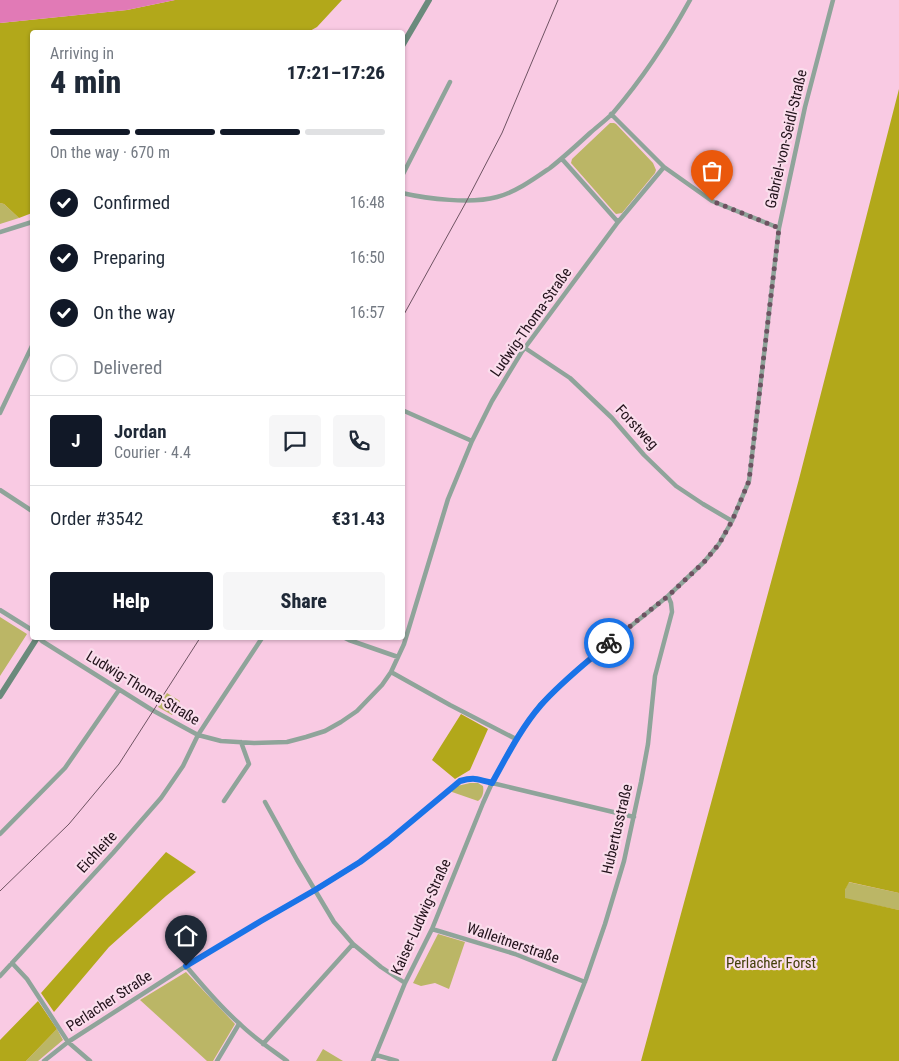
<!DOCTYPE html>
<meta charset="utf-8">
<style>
body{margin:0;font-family:"Roboto Condensed",sans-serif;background:#f6f6f7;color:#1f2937;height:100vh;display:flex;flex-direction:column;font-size:19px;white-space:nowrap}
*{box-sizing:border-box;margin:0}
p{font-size:16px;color:#747a83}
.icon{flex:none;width:28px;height:28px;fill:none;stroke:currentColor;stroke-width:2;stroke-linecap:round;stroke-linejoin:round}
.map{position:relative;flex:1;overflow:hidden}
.details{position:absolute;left:30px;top:30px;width:375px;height:610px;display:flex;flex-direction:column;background:#fff;border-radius:5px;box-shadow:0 1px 4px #0004}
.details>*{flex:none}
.pin{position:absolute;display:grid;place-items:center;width:42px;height:42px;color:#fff;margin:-51px -21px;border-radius:50% 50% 50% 0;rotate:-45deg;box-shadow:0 0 5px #0007}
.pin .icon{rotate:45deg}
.courier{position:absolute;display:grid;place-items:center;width:50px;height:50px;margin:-25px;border:4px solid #1a73e8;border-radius:50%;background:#fff;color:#222;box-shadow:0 1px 6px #0007}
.overview em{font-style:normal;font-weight:800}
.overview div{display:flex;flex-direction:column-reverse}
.overview{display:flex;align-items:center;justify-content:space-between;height:85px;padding:0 20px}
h1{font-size:32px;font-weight:800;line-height:38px}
.bar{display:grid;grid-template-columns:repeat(4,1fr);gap:8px 5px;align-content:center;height:60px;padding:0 20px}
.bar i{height:6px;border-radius:4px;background:#e0e1e3}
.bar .on{background:#111827}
.bar p{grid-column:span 4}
.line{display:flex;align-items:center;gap:12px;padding:0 20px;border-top:1px solid #e0e1e3}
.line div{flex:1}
.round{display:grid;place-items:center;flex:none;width:52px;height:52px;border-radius:5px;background:#f6f6f7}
ol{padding:0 20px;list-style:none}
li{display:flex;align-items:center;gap:15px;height:55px}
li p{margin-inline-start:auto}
li .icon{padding:5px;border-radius:50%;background:#111827;color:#fff;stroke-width:4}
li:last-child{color:#747a83}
li i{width:28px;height:28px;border:2px solid #e0e1e3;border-radius:50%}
.button{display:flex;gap:10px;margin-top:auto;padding:10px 20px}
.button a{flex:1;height:58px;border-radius:5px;background:#111827;color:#fff;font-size:20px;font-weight:800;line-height:58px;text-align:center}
.button a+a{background:#f6f6f7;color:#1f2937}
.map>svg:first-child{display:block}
.green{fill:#bbb666}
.forest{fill:#b2a81a}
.water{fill:#e17ab6}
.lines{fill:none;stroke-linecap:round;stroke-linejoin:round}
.street{stroke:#8fa49a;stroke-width:4.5}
.secondary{stroke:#6b8a7c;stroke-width:6}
.tram{stroke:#6e5362;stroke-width:1}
.done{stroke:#6d5261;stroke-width:5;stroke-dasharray:0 9}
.route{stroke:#1a73e8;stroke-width:6}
.labels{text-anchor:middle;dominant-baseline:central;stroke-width:4.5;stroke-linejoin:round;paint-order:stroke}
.street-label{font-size:15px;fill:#22121b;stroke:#faddec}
.park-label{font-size:15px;fill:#44400a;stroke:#faddec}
</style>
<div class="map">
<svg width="899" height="1061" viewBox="0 0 899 1061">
<rect width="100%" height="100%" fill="#f9cae3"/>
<!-- green -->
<path class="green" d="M610 123H614L616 124 653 163 656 170 655 173 622 213 616 214 614 212 571 163 572 159Z
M0 203 4 204 19 218 0 224Z
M0 617 27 634 0 676Z
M167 693 180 701 172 715 158 707Z
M470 783H478L483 786C484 791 483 798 478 801L452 792V789L457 786Z
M848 882 899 893V910L845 899V890Z
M438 934 465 942 449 989 435 983 421 986 413 983Z
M186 972 235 1024 213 1061H207L140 1000Z
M57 1029 63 1040 38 1061H26Z
M323 1049 343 1061H316Z"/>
<!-- forest -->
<path class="forest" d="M175 0H342L317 27 308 32H32V213L19 218 4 204 0 203V23L127 10Z
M899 89V893L849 882 845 890V898L899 910V1061H641L799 479Z
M461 714 488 729 470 770 455 779 432 760Z
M166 852 196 872 166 896 109 947 54 1012 41 993Z
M38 1001 57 1029 26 1061H0V1040Z"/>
<!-- water -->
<path class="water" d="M0 0H175L127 10 0 23Z"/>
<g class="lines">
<!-- street -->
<path class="street" d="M562 159 618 222 664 167 611 114
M664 167 712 201 779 228
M402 176 450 82
M402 193C428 199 471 204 497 197 516 192 534 179 550 168 564 157 577 145 590 133 598 126 606 120 613 113 643 78 668 40 690 0
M0 232 32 222
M525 348 570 378 612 418 644 455 676 486 703 504 732 521
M402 410 472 441
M0 413 32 346
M0 490 32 511
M0 610 32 630
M39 638 42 641 152 710 198 735 221 741 254 743 287 742 306 737 325 731 341 722 357 711 382 685 391 672 404 644 448 499 472 441 492 401 521 353 618 222
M345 638 349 640 398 657
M391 672 450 705 516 739
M224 801 249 764 241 742
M265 802 297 860 334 922 353 944 381 967 405 983
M0 834 65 768 119 690
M432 929 515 954 585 982
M12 963 27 979 68 1042 90 1061
M186 966C203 986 220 1007 240 1024 254 1038 271 1049 287 1061
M0 976 113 853 161 798 183 766 198 735 211 715 262 638
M263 1044 353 944
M376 1055 397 1061
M44 1061 68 1042 186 966 261 921 315 890 360 862 388 841 460 781C474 777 478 779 492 783L634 817
M217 1061 239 1024
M373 1061 405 983 432 929 483 803 492 783 516 739 540 705 579 668 668 596 704 562 719 544 732 521 749 481 779 228 805 107 833 0
M554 1061 586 979 605 924 624 861 641 782 648 744 655 676 672 612 671 603 668 596"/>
<!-- secondary -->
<path class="secondary" d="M402 46 429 0
M0 696 37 638"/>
<!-- tram -->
<path class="tram" d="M402 318 465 204 502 133 558 0
M0 891 69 824 119 764 200 638"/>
</g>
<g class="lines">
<!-- done -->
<path class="done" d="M609 643 668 596 704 562 719 544 732 521 749 481 779 228 712 201"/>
<!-- route -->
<path class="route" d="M186 966 261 921 315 890 360 862 388 841 460 781C474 777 478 779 492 783 507 756 521 728 541 705 561 682 586 663 609 643"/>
</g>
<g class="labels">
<!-- street labels -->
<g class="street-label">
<text transform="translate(786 139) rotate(-77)">Gabriel-von-Seidl-Straße</text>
<text transform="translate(531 322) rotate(-55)">Ludwig-Thoma-Straße</text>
<text transform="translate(637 427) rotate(47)">Forstweg</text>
<text transform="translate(143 688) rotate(31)">Ludwig-Thoma-Straße</text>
<text transform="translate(617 829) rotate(-77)">Hubertusstraße</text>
<text transform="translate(97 852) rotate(-47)">Eichleite</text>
<text transform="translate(421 917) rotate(-66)">Kaiser-Ludwig-Straße</text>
<text transform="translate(513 943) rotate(19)">Walleitnerstraße</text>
<text transform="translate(109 1001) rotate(-33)">Perlacher Straße</text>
</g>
<!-- park labels -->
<g class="park-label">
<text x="771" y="963">Perlacher Forst</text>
</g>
</g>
</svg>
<div class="pin" style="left:712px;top:201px;background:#ea580c"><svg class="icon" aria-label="bag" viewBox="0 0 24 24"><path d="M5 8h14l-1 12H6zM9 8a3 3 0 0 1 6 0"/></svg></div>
<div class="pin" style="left:186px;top:966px;background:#1f2937"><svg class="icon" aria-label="home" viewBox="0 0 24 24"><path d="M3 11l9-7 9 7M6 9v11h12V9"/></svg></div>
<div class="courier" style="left:609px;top:643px"><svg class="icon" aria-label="bike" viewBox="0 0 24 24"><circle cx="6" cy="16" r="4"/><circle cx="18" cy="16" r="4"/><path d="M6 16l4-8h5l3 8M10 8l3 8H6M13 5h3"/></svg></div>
<section class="details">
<div class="overview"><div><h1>4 min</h1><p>Arriving in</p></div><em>17:21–17:26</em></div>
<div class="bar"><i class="on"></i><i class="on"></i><i class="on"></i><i></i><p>On the way · 670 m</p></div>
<ol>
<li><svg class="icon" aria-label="check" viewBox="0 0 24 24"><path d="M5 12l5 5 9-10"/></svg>Confirmed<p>16:48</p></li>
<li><svg class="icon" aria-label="check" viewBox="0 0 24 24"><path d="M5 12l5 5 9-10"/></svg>Preparing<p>16:50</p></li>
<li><svg class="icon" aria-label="check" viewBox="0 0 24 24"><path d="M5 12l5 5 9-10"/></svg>On the way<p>16:57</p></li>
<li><i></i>Delivered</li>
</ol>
<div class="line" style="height:90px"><b class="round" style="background:#111827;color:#fff">J</b><div><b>Jordan</b><p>Courier · 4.4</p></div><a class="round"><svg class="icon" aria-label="chat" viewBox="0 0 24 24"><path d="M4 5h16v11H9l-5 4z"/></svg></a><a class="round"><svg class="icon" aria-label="phone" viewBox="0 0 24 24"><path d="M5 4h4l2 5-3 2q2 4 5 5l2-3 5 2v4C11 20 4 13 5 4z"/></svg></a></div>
<div class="line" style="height:65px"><div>Order #3542</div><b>€31.43</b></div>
<div class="button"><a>Help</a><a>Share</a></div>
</section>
</div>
